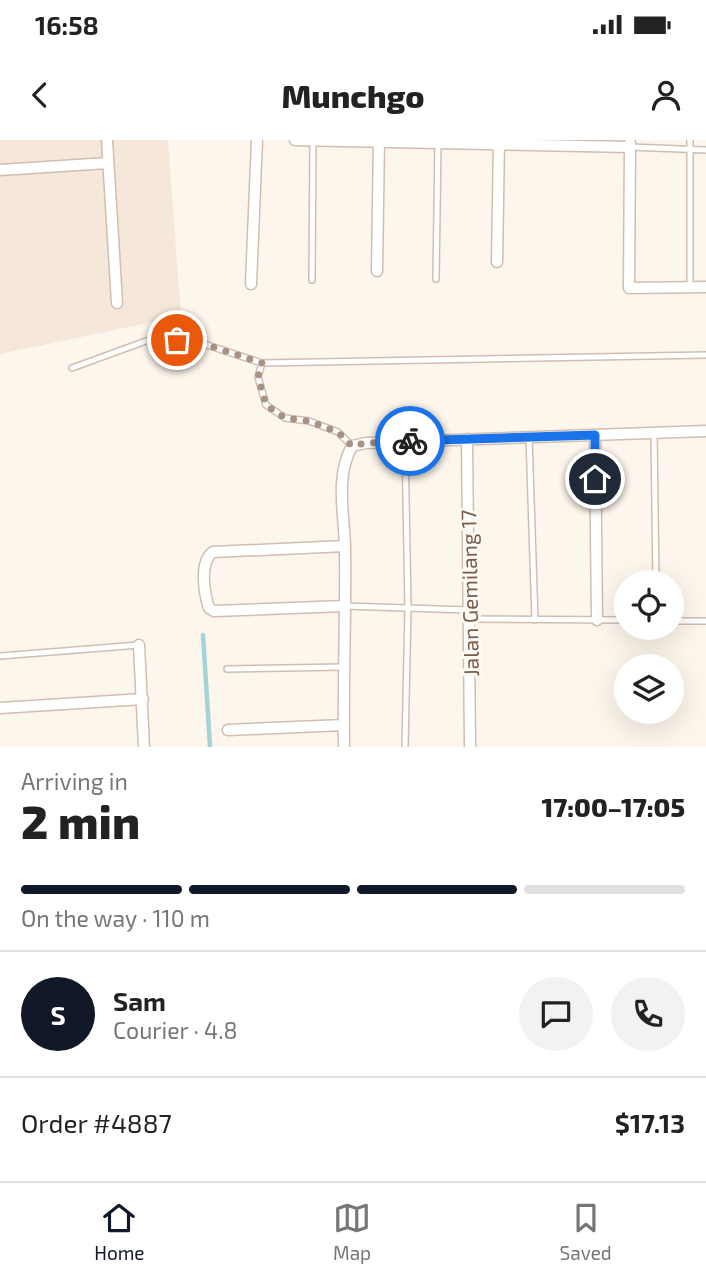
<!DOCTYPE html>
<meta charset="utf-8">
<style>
body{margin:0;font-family:"Exo 2",sans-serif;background:#f2f2f2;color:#222;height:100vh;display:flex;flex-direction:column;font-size:26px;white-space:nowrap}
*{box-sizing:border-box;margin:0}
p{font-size:23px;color:#767676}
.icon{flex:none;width:38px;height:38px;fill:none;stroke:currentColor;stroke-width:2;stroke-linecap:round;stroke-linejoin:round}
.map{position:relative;height:607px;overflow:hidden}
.drawer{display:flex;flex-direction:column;background:#fff;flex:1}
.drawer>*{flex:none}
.controls{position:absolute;left:614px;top:430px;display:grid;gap:14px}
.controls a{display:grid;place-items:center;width:70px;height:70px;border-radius:50%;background:#fff;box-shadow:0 7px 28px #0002;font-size:35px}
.pin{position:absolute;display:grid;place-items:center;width:60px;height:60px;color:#fff;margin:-30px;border:4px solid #fff;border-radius:50%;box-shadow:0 2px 7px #0007}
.courier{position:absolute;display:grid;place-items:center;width:70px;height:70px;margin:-35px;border:5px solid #1a73e8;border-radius:50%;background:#fff;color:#222;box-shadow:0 2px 9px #0007}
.overview em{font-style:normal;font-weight:800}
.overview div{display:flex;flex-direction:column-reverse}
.overview{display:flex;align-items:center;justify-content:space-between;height:119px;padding:0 21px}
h1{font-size:46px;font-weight:800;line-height:52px}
.bar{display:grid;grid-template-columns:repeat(4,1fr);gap:10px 7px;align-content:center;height:84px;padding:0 21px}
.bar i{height:9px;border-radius:5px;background:#e0e0e0}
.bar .active{background:#111827}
.bar p{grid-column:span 4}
.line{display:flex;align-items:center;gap:18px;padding:0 21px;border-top:2px solid #e0e0e0}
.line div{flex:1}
.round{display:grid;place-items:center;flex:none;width:74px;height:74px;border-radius:37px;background:#f2f2f2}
.status{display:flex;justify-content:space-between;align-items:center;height:49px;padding:0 35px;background:#fff;direction:ltr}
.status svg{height:19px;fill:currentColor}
header{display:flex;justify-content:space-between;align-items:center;height:91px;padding:0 21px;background:#fff;font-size:32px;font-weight:800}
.dock{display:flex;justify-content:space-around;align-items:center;height:98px;border-top:2px solid #e0e0e0;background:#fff;font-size:19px;color:#767676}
.dock a{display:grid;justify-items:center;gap:4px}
.dock .active{color:#111827}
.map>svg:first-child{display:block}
.residential{fill:#f5e8da}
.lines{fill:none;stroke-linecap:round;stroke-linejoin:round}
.stream{stroke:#a5d3da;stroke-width:4.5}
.service-casing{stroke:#d1beb0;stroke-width:8}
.minor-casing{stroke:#d1beb0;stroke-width:13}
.service{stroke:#fff;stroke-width:5}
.minor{stroke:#fff;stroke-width:10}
.done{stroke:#a89285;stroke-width:7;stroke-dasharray:0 12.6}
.route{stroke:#1a73e8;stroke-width:9}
.labels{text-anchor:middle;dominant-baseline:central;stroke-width:6;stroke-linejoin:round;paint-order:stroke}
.street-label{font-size:21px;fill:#7a5c4d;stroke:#fffaf3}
</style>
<div class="status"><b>16:58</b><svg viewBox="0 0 49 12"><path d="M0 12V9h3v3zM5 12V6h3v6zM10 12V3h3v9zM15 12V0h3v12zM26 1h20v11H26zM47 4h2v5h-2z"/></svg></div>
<header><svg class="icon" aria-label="back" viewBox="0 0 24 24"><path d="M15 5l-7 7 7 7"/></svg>Munchgo<svg class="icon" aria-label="person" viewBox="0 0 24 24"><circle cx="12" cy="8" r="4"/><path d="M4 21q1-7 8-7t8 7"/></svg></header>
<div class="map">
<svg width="706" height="607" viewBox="0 0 706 607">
<rect width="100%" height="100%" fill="#fdf6ec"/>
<!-- residential -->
<path class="residential" d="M0 0H168L181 176 0 214Z"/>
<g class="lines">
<!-- stream -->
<path class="stream" d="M203 495 210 607"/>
<!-- service casing -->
<g class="service-casing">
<path id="service" d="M690 0V148
M630 7 706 10
M436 139 438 3
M312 140 313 0
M262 223 706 215
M72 228 157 197 198 202 262 223 258 237 266 265 285 278 309 281 338 292 352 306
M654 292 656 443
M529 297 535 480
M405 302 408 468 405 607
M344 466 469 470
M469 479 626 480
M672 481H706
M0 516 139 505
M227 529 344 527"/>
</g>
<!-- minor casing -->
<g class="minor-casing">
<path id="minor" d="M107 0 117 163
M295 0 630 7
M630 3 629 148 706 147
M0 30 108 23
M497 122 499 0
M377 131 379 0
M251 144 257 0
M595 295 597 480
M467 299 470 607
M344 466 214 471 209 468C204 453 199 422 213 412L345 406
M139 505 144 607
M0 568 143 559
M228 590 344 585
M344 607C343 540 346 473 345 407 344 372 335 337 352 306L366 303 706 291"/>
</g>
<!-- service -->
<use href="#service" class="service"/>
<!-- minor -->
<use href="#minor" class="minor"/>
</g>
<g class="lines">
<!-- done -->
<path class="done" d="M177 200 198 202 262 223 258 237 266 265 285 278 309 281 338 292 352 306 366 303 410 301"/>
<!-- route -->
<path class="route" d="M410 301 595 295V339"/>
</g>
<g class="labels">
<!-- street labels -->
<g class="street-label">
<text transform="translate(469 453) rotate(-91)">Jalan Gemilang 17</text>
</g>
</g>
</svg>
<div class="controls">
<a><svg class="icon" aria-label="locate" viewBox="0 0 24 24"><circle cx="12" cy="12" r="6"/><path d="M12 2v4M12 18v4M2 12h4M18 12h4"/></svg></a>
<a><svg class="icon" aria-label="layers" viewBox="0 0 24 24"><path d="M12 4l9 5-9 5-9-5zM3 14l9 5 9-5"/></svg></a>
</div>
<div class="pin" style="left:177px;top:200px;background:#ea580c"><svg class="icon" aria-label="bag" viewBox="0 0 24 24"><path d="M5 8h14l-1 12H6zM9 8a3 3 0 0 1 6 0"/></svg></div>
<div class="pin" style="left:595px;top:339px;background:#1f2937"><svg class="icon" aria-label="home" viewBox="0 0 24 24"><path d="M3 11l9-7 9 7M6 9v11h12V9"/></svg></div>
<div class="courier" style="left:410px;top:301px"><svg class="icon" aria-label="bike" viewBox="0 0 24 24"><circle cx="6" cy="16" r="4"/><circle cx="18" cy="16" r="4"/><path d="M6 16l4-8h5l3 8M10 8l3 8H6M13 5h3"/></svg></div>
</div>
<section class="drawer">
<div class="overview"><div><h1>2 min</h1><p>Arriving in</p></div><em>17:00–17:05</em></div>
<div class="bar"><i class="active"></i><i class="active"></i><i class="active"></i><i></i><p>On the way · 110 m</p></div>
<div class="line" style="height:126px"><b class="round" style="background:#111827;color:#fff">S</b><div><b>Sam</b><p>Courier · 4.8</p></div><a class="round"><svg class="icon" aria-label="chat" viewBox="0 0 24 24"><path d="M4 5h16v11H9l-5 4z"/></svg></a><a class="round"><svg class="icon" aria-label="phone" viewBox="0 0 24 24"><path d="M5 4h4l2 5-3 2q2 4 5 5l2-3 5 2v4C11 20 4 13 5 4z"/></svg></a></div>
<div class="line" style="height:91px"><div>Order #4887</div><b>$17.13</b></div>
</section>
<nav class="dock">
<a class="active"><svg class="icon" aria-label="home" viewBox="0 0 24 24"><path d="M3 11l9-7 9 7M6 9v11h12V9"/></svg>Home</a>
<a><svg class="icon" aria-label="map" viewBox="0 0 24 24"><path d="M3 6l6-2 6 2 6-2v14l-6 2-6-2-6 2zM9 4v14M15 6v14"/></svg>Map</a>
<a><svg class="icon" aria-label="saved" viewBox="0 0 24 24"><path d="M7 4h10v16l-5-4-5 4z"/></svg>Saved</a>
</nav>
